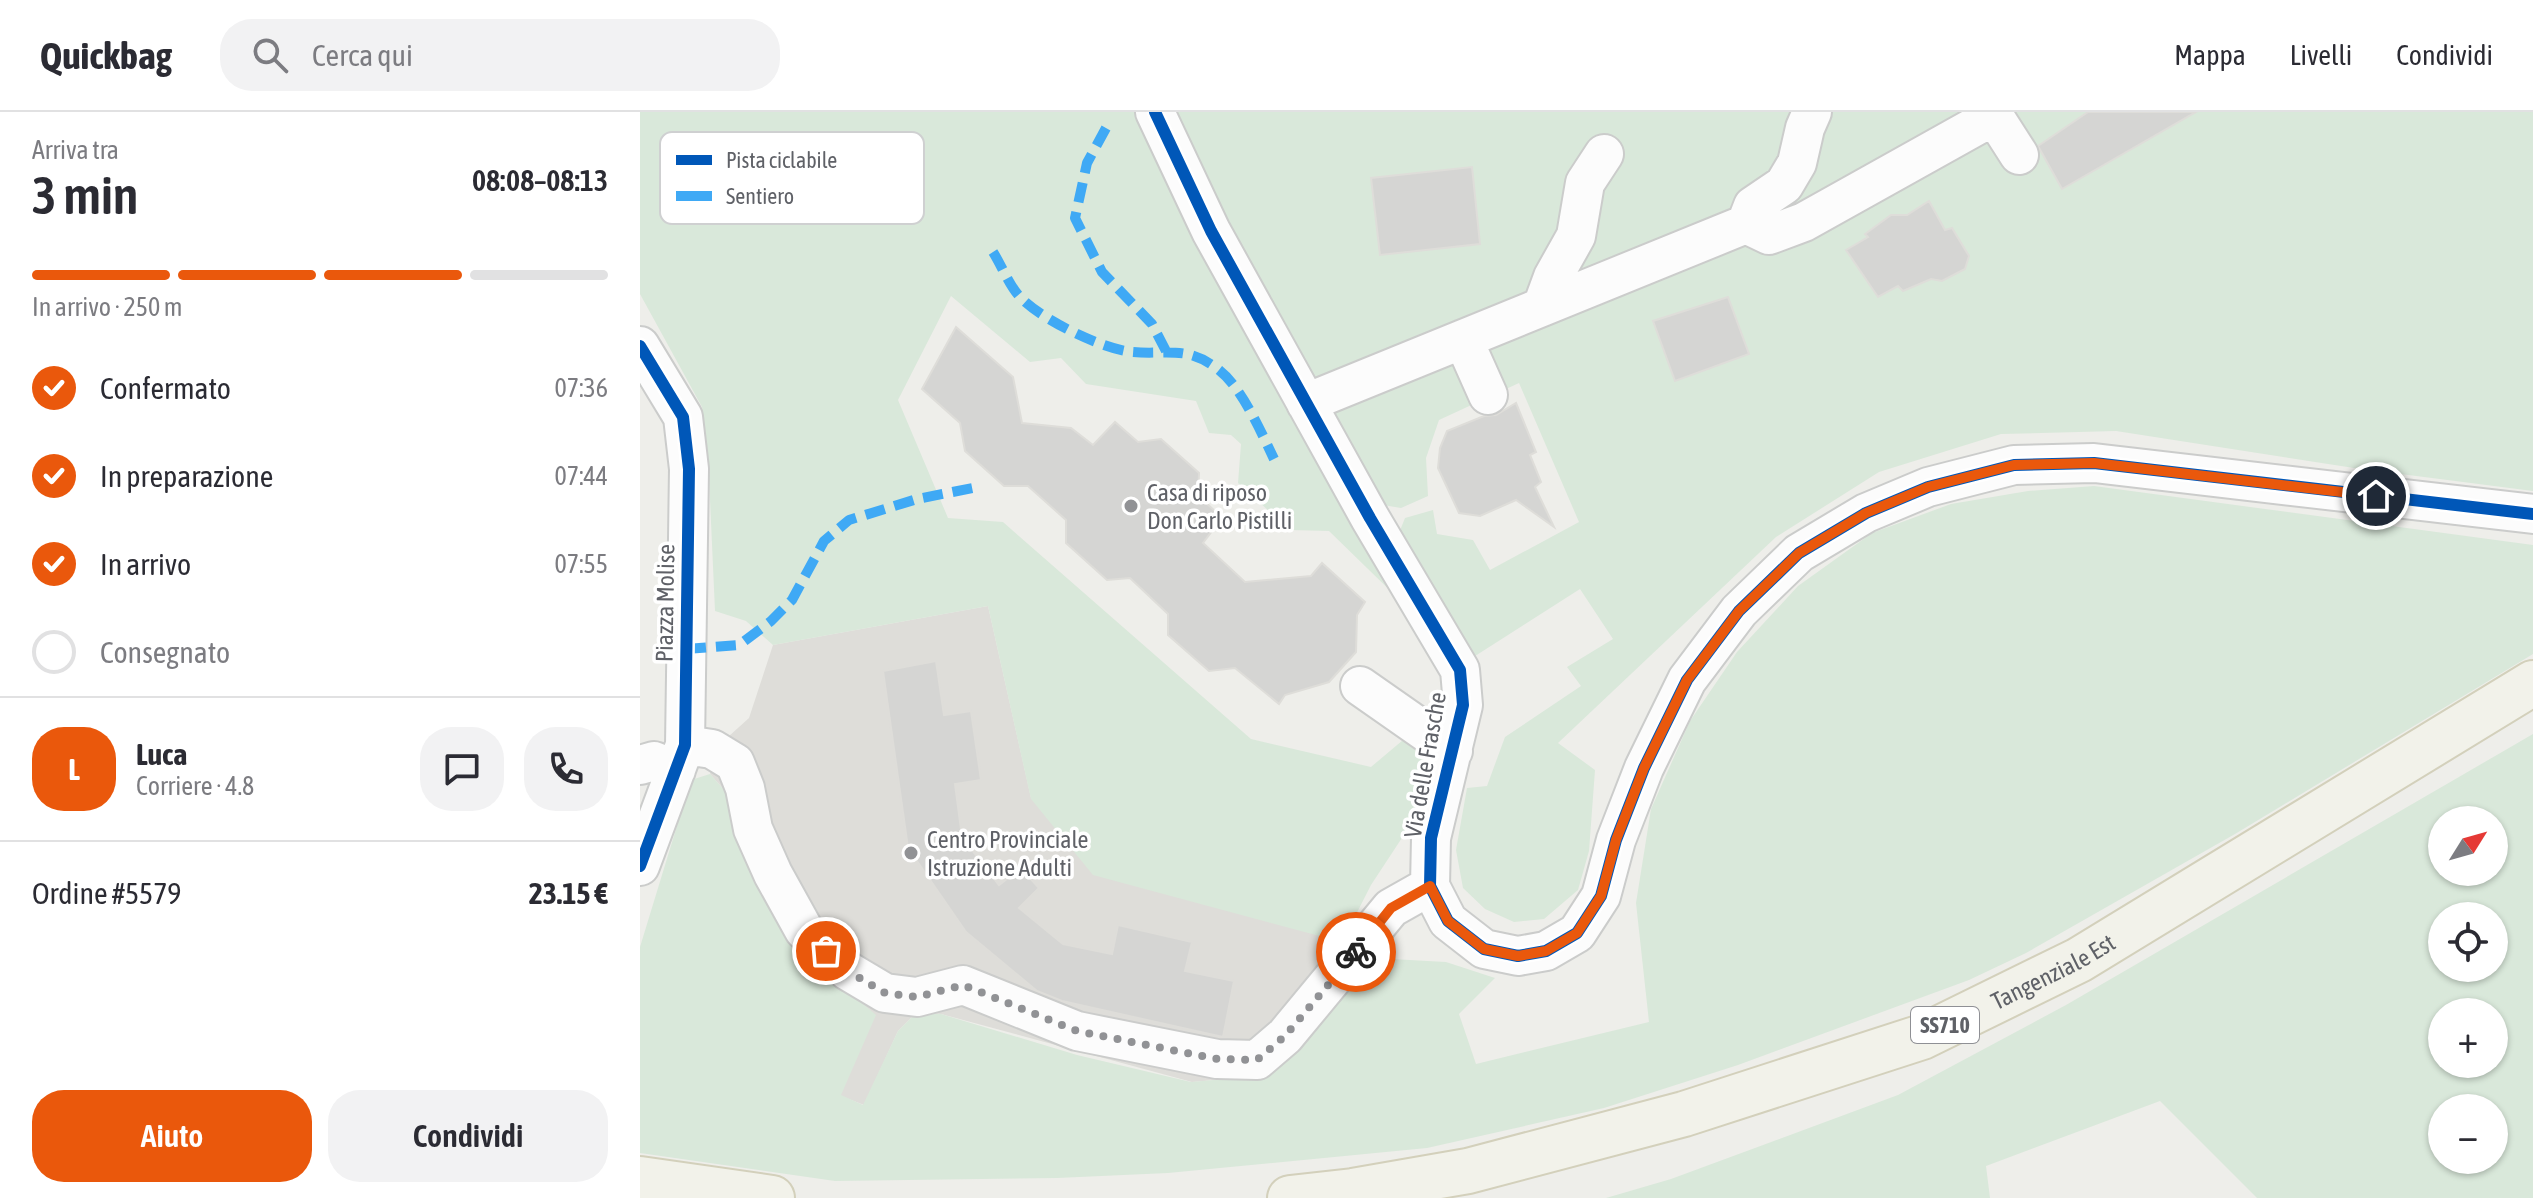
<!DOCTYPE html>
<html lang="it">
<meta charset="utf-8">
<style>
body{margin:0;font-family:"Asap Condensed",sans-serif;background:#f2f2f3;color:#2b2b33;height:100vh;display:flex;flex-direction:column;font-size:30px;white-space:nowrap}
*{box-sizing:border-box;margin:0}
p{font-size:26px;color:#7c7c81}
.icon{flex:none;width:44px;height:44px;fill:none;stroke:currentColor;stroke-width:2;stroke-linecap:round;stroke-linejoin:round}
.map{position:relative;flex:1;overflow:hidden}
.sheet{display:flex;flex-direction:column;background:#fff;width:640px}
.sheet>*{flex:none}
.needle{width:52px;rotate:53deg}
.fabs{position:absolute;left:1788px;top:694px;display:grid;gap:16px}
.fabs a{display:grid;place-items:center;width:80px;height:80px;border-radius:50%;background:#fff;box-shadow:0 2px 6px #0004;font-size:40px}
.pin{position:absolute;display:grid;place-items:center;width:68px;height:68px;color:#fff;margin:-34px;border:4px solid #fff;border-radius:50%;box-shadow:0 2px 8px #0007}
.courier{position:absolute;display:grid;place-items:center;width:80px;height:80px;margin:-40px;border:6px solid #ea580c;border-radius:50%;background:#fff;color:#222;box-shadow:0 2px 10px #0007}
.summary em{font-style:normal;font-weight:600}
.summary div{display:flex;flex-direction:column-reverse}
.summary{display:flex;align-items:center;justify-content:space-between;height:136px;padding:0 32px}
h1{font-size:52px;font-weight:600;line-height:60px}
.bar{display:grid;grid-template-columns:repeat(4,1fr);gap:12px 8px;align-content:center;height:96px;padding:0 32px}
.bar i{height:10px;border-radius:6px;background:#e1e1e2}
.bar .current{background:#ea580c}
.bar p{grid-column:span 4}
.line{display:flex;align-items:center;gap:20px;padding:0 32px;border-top:2px solid #e1e1e2}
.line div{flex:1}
.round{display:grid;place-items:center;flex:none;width:84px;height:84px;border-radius:32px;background:#f2f2f3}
ol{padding:0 32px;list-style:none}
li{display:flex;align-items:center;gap:24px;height:88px}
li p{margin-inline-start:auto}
li .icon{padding:8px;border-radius:50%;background:#ea580c;color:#fff;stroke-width:4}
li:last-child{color:#7c7c81}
li i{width:44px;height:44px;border:4px solid #e1e1e2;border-radius:50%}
.cta{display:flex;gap:16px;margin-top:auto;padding:16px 32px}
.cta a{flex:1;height:92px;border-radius:32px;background:#ea580c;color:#fff;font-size:32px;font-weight:600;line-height:92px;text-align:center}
.cta a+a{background:#f2f2f3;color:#2b2b33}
header{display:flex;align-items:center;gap:48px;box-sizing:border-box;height:112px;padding:0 40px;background:#fff;border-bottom:2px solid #e1e1e2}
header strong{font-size:38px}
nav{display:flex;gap:44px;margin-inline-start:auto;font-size:28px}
.search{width:560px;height:72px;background:#f2f2f3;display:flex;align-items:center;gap:20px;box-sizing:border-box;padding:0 28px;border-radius:32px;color:#7c7c81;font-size:30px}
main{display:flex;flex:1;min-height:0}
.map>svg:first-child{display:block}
.education{fill:#deddd9}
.green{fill:#d9e8da;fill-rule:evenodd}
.building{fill:#d5d5d3;stroke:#deddd9;stroke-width:2}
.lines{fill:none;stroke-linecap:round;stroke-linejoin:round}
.minor-casing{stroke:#cbcccb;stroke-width:42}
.major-casing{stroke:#d3d0bb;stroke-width:48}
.minor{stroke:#fcfcfc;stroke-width:38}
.major{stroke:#f2f2ea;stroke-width:44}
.quiet{stroke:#3fa9f5;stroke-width:10;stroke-dasharray:20 10;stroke-linecap:butt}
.cycleway-casing{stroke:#fff;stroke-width:17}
.cycleway{stroke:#0057b8;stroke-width:12}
.done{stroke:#919295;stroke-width:8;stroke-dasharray:0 14.4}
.route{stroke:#ea580c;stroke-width:10}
.poi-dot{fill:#919295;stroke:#fff;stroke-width:3}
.labels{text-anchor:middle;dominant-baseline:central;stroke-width:7;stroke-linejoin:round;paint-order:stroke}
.shield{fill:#fff;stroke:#8f9095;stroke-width:2}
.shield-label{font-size:22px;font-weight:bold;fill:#5f6167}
.poi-label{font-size:24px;fill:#5f6167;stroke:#fff;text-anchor:start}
.street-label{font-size:24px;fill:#5f6167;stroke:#fff}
.key{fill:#fff;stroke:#cfd0d1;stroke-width:2}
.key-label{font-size:22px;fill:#5f6167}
</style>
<header>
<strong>Quickbag</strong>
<div class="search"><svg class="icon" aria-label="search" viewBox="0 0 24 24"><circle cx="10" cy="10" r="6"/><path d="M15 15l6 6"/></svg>Cerca qui</div>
<nav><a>Mappa</a><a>Livelli</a><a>Condividi</a></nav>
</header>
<main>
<section class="sheet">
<div class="summary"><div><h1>3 min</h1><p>Arriva tra</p></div><em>08:08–08:13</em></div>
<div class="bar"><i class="current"></i><i class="current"></i><i class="current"></i><i></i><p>In arrivo · 250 m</p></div>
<ol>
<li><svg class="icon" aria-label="check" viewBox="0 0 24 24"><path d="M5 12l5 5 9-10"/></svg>Confermato<p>07:36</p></li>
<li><svg class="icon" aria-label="check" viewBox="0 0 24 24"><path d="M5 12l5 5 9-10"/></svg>In preparazione<p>07:44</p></li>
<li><svg class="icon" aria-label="check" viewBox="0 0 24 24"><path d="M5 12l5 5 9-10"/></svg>In arrivo<p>07:55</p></li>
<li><i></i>Consegnato</li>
</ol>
<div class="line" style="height:144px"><b class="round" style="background:#ea580c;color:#fff">L</b><div><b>Luca</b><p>Corriere · 4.8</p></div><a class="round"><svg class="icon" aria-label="chat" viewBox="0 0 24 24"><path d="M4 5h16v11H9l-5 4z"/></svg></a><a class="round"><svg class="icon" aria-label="phone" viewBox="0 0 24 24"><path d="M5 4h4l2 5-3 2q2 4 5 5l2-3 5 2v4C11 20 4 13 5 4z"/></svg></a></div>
<div class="line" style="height:104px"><div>Ordine #5579</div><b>23.15 €</b></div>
<div class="cta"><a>Aiuto</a><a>Condividi</a></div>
</section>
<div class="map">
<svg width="1893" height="1086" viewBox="0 0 1893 1086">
<rect width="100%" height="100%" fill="#eeeeea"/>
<!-- education -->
<path class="education" d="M348 494 391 686 702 830 618 964 552 970 301 902 276 901 258 919 224 993 201 984 195 868 99 719 86 680 70 662 88 625 109 606 133 533Z"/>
<!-- green -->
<path class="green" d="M0 0H496L560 133 766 494 689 419 650 418 598 371 601 332 591 323 569 321 556 289 446 272 421 246 390 250 311 184 258 288 308 406 363 410 611 627 731 655 763 628 791 651 779 700 731 773 702 830 453 763 391 687 348 494 133 533 106 509 75 499 68 343 62 295 0 182Z
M535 0H1893V379L1714 356 1476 319 1361 322 1239 360 1136 425 918 631 955 658 949 739 938 778 904 807 874 810 845 797 823 776 816 738 827 676 847 674 865 625 941 574 927 555 973 527 940 477 832 546 757 426 765 406 793 398 797 422 833 428 850 458 939 410 879 271 799 308 786 346 788 384 761 396 737 392 651 221 569 79 548 22Z
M1454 374 1893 433V542L1595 722 1386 841 1329 868 1098 953 964 996 787 1036 528 1061 417 1066 195 1069 0 1041V835L51 668 70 662 86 680 99 719 195 868 236 903 201 983 223 993 258 919 276 901 301 902 437 943 551 970 618 964 733 846 806 850 855 866 819 902 836 952 1009 910 996 791 1011 697 1050 609 1097 540 1158 474 1232 421 1311 392 1388 379Z
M1893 622V1086H1617L1520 989 1346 1054 1350 1086H966L1031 1067 1258 983 1426 893ZM1802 708H1854V760H1802ZM1802 804H1854V856H1802ZM1854 900V952H1802V900ZM1854 996V1048H1802V996Z"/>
<!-- building -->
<path class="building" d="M1448 0H1556L1422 77 1398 34Z
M832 55 840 132 740 143 731 66Z
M1289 89 1305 118 1312 116 1329 144 1325 157 1302 169 1291 167 1263 179 1258 174 1238 185 1206 138 1228 125 1225 122 1251 103H1267Z
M1088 185 1109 242 1035 269 1013 209Z
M316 215 373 265 382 311 431 316 453 333 475 310 498 330 521 327 559 361 558 383 582 406 563 431 605 470 671 464 682 451 725 490 717 503 716 540 689 570 645 583 639 592 595 556 569 559 528 523V502L490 466 467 468 426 431V408L388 374H364L325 339 320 311 282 277Z
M876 291 896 340 890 343 901 370 895 375 914 415 876 388 840 404 819 401 798 356 800 336 807 319 844 304 856 303Z
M296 549 304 603 331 599 341 668 315 672 322 725 359 773 381 756 399 776 379 796 423 832 472 842 478 813 552 830 545 859 594 869 583 925 422 889 397 879 326 820 268 736 243 559Z"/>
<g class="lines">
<!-- minor casing -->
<g class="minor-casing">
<path id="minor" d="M515 0 571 119 730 406 820 558 823 593 791 726 790 774 808 809 844 837 878 844 906 839 937 821 961 784 976 728 1004 656 1047 568 1099 499 1159 441 1226 401 1288 375 1374 353 1454 351 1893 402
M1172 0 1165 16 1157 51 1144 73 1113 94 1106 112 1129 123 1164 110 1354 4 1379 43
M902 195 913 165 936 124 945 71 964 42
M823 227 848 283
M0 234 43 305 49 357 45 633 0 754
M666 291 1106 112
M720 574 813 639
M45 633 72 637 95 651 105 676 113 717 133 762 164 818 208 859 245 881 277 885 323 873 437 919 577 947 617 948 645 924 751 796 790 774
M0 653 14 649 36 658"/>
</g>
<!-- major casing -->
<g class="major-casing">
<g id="major">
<path d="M0 1067 132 1086"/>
<path id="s1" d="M650 1086 713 1079 828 1059 1044 1002 1282 925 1439 848 1893 571"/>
</g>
</g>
<!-- minor -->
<use href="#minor" class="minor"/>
<!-- major -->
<use href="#major" class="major"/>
<!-- quiet -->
<path class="quiet" d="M466 16 447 51 435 106 462 160 512 212 526 239
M353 140C362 154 370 176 382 187 403 208 462 237 492 240 528 243 547 233 579 258 602 276 621 320 634 347
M46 537 99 533 131 509 152 488 184 429 209 408 277 387 338 375"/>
<!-- cycleway casing -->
<g class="cycleway-casing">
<path id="cycleway" d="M515 0 571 119 730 406 820 558 823 593 791 726 790 774 808 809 844 837 878 844 906 839 937 821 961 784 976 728 1004 656 1047 568 1099 499 1159 441 1226 401 1288 375 1374 353 1454 351 1893 402
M0 234 43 305 49 357 45 633 0 754"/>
</g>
<!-- cycleway -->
<use href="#cycleway" class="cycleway"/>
</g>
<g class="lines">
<!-- done -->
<path class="done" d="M186 839 208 859 245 881 277 885 323 873 437 919 577 947 617 948 645 924 716 840"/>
<!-- route -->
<path class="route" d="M716 840 751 796 790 774 808 809 844 837 878 844 906 839 937 821 961 784 976 728 1004 656 1047 568 1099 499 1159 441 1226 401 1288 375 1374 353 1454 351 1736 384"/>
</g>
<!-- markers -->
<g class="poi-dot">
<circle cx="491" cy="394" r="8"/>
<circle cx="271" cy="741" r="8"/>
</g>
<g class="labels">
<!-- shield labels -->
<rect class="shield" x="1271" y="895" width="68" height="36" rx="6"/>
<g class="shield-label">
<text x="1305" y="913">SS710</text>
</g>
<!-- poi labels -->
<g class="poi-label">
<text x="507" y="380">Casa di riposo<tspan x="507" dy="28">Don Carlo Pistilli</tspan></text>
<text x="287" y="727">Centro Provinciale<tspan x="287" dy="28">Istruzione Adulti</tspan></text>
</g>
<!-- street labels -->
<g class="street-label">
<text transform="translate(25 491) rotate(-89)">Piazza Molise</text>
<text transform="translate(785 653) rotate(-80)">Via delle Frasche</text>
<text stroke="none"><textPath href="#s1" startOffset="800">Tangenziale Est</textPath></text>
</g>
</g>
<!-- legend -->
<rect x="20" y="20" width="264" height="92" rx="12" class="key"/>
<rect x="36" y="43" width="36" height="10" fill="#0057b8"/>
<rect x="36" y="79" width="36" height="10" fill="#3fa9f5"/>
<g class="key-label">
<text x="86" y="56">Pista ciclabile</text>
<text x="86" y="92">Sentiero</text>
</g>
</svg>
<div class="fabs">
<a><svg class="needle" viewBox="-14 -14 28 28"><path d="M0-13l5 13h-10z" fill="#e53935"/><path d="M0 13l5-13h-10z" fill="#7c7c81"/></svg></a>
<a><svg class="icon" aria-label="locate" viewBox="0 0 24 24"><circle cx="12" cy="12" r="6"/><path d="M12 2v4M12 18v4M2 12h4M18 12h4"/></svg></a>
<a>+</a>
<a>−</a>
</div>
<div class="pin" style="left:186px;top:839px;background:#ea580c"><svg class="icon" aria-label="bag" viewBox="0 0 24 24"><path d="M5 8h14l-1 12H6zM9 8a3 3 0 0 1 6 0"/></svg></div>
<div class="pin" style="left:1736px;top:384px;background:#1f2937"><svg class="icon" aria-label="home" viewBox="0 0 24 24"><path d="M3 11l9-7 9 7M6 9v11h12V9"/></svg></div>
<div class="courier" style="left:716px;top:840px"><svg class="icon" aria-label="bike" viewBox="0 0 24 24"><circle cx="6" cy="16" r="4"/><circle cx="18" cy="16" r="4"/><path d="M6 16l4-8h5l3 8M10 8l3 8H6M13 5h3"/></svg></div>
</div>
</main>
